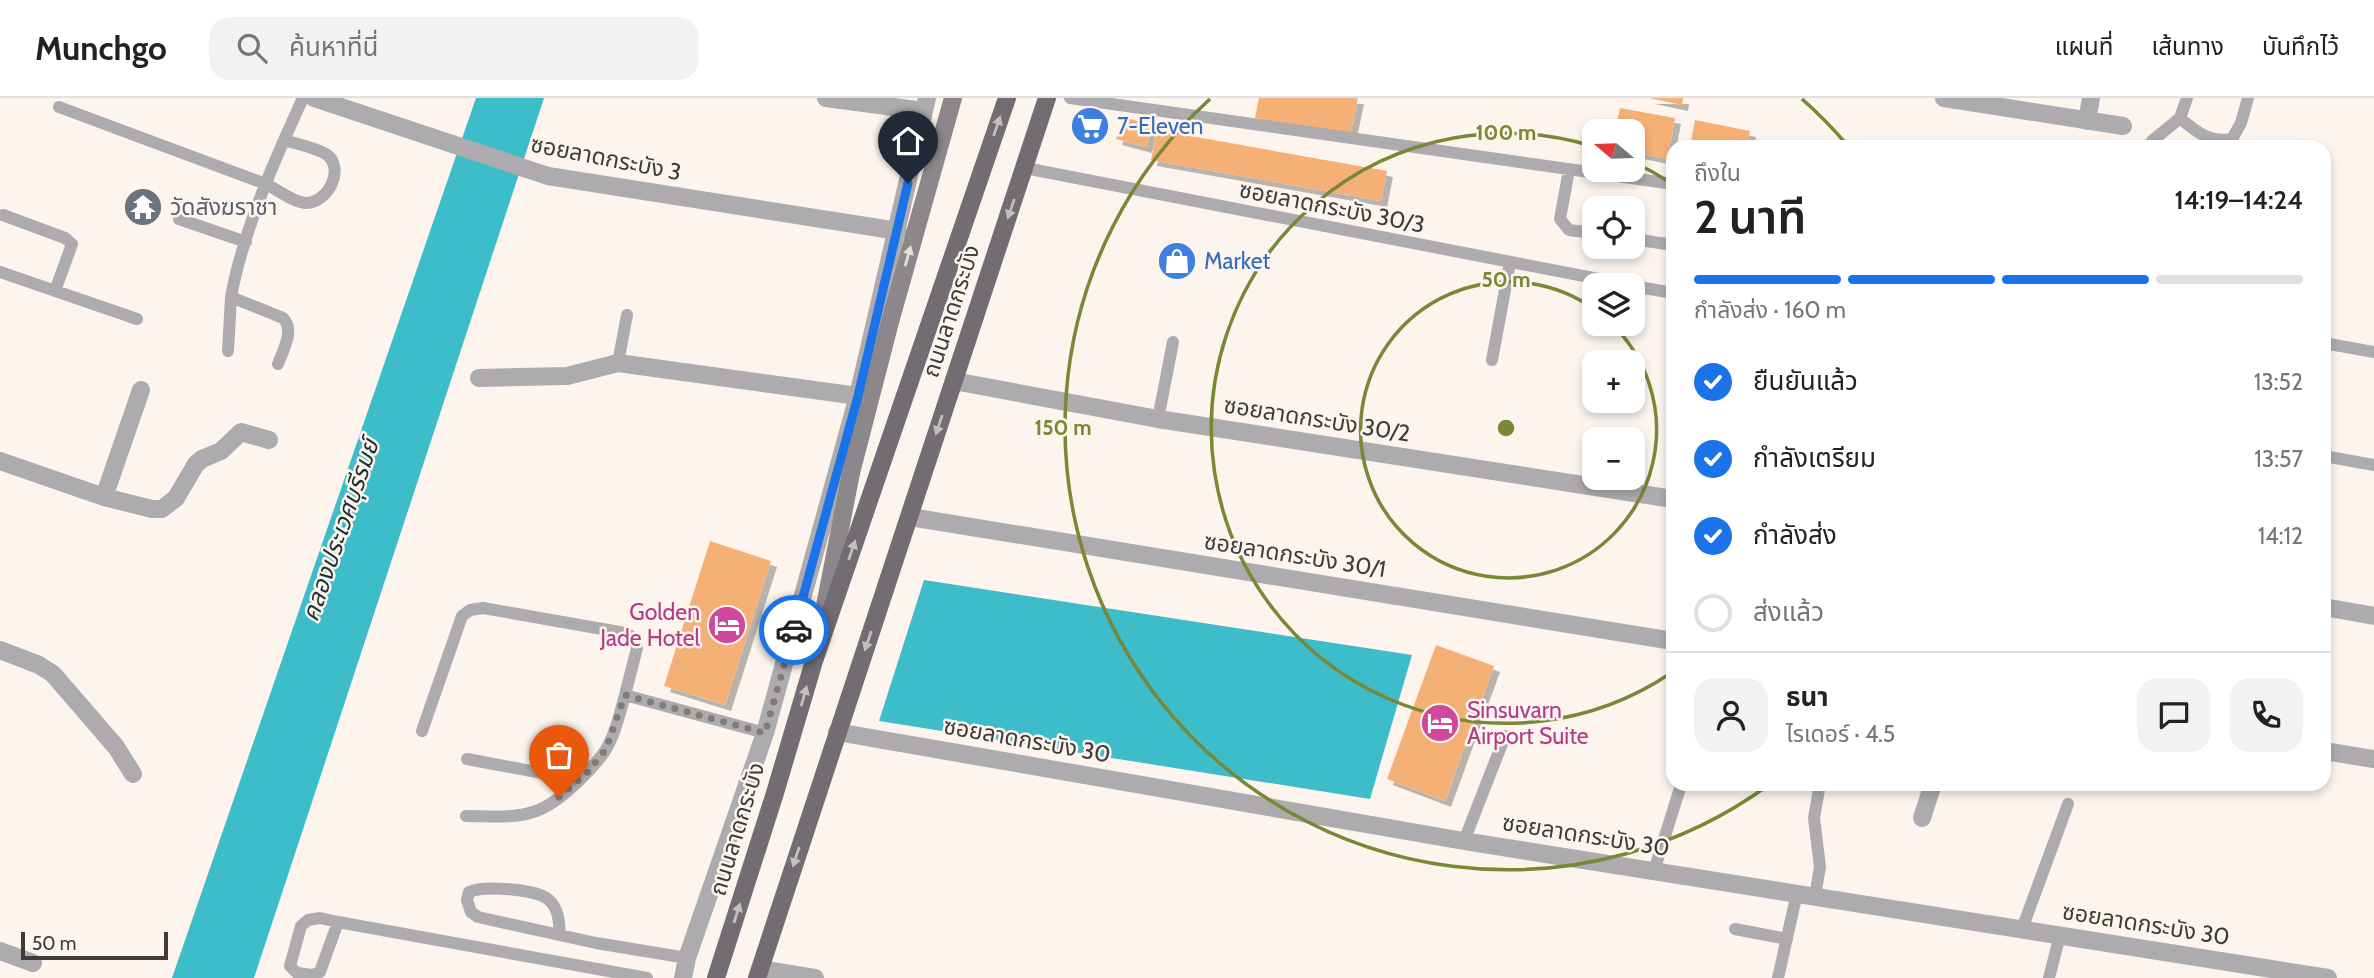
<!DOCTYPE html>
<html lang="th">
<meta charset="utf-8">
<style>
body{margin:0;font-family:Cabin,"Noto Sans Thai",sans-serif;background:#f2f2f2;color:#222;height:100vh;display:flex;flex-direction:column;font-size:26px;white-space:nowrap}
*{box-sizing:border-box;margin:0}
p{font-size:23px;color:#767676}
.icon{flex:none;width:38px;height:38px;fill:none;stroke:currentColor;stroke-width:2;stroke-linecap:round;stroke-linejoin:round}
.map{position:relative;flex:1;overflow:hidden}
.side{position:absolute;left:1666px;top:42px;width:665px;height:651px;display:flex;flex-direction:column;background:#fff;border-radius:21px;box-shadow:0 4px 10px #0003}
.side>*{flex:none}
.needle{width:46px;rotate:289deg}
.fabs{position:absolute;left:1582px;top:21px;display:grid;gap:14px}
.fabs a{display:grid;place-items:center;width:63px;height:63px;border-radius:14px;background:#fff;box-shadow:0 4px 10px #0003;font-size:35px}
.scale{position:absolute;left:21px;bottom:18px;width:147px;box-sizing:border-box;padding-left:7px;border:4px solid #3e3b39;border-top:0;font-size:19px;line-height:24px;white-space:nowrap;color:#3e3b39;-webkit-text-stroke:5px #fcf4ed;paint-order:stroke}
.pin{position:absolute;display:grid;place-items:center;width:60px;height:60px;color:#fff;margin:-72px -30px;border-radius:50% 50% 50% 0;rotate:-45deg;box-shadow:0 0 7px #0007}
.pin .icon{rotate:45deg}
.courier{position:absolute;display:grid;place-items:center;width:70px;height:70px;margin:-35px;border:5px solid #1a73e8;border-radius:50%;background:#fff;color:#222;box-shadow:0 2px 9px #0007}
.head em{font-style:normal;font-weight:600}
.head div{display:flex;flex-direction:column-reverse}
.head{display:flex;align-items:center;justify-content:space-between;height:119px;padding:0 28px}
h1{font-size:46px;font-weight:600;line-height:52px}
.bar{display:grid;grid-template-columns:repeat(4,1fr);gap:10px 7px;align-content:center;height:84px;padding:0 28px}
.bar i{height:9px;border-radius:5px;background:#e0e0e0}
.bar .current{background:#1a73e8}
.bar p{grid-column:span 4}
.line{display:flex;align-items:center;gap:18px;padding:0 28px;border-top:2px solid #e0e0e0}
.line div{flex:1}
.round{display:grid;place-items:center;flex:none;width:74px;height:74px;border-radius:21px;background:#f2f2f2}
ol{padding:0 28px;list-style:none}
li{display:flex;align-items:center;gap:21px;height:77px}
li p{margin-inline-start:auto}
li .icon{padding:7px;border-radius:50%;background:#1a73e8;color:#fff;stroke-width:4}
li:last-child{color:#767676}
li i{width:38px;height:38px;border:4px solid #e0e0e0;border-radius:50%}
header{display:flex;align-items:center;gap:42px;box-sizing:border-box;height:98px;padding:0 35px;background:#fff;border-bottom:2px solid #e0e0e0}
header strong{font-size:33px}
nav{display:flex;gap:38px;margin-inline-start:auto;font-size:24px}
.search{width:490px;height:63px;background:#f2f2f2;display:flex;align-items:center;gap:18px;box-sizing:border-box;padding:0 24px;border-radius:21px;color:#767676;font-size:26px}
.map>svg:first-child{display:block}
.water{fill:#3dbdca}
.building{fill:#f5b076;filter:url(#shadow)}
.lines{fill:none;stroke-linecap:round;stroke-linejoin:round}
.lane{stroke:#adabae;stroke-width:12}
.street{stroke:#adabae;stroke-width:18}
.secondary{stroke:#8b878b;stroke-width:18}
.primary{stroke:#726d73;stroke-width:18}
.oneway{fill:#c5bebc}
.oneway2{fill:#e5ded9}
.done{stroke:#807c78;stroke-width:7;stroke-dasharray:0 12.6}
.route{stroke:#1a73e8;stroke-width:9}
.ring{fill:none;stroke:#7a8735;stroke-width:3.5}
.labels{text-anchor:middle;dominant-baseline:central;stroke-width:5;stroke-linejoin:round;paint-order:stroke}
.shop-label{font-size:23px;fill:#366cbe;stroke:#fcf4ed;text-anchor:start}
.street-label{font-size:23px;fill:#3e3b39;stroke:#fcf4ed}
.worship-label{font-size:23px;fill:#5b616d;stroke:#fcf4ed;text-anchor:start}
.hotel-label{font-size:23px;fill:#b23c85;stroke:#fcf4ed;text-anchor:end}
.water-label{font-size:24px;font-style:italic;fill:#1a3032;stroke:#fcf4ed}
.centre{fill:#7a8735;stroke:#fcf4ed;stroke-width:3.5}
.ring-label{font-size:21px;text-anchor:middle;font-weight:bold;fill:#7a8735;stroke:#fcf4ed;stroke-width:5;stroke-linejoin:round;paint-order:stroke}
</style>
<header>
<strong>Munchgo</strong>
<div class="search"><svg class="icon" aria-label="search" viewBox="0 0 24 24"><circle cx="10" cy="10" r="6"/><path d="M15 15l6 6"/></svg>ค้นหาที่นี่</div>
<nav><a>แผนที่</a><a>เส้นทาง</a><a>บันทึกไว้</a></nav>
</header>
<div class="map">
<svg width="2374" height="880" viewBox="0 0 2374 880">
<defs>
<filter id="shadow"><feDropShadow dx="6" dy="6" stdDeviation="0" flood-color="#0004"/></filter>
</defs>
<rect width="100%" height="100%" fill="#fcf4ed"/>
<!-- water -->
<path class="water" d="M476 0H544L254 880H172Z
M924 482 1412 557 1370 701 879 623Z"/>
<!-- building -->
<path class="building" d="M1259 0H1358L1350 38 1255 20Z
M1649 0H1683L1682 7Z
M1620 10 1675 20 1667 61 1633 54V33H1615Z
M1123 19 1152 27 1146 49 1116 41Z
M1695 22 1750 33 1747 49H1690Z
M1157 32 1387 73 1381 103 1151 62Z
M710 443 771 463 725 607 664 588Z
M1436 547 1494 568 1445 703 1387 681Z"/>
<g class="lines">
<!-- lane -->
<path class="lane" d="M1070 0 1673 86
M59 9 266 86C278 92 293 104 306 105 328 105 346 70 326 56 314 49 297 46 284 42
M2180 20C2196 34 2210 45 2232 41L2241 25 2248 0
M2152 43 2180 20 2187 0
M1025 70 1630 187
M1569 72 1560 121 1569 132 1594 135
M3 117 65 140 72 146 55 193
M179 121 246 144
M1633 141 1673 147
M0 174 137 221
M1633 188 1673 195
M2324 245 2374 254
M228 253 231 199
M1492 262 1510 165
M618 265 627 217
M278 266C283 252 295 232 283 220L231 199C243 133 275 61 303 0
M1158 321 1173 244
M2324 358 2374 367
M422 633 462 518 470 512 483 510 625 535 636 541 637 550 625 597 765 635
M467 661 579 682
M466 718C489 718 514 721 536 713 559 705 591 673 605 653 615 637 620 615 625 597
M1464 743 1505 638
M1654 773 1681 687
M1815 798 1820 769 1814 720 1820 686
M338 824 320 874 313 877 297 875 290 868 301 828 308 822 320 820 338 824 647 880
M1735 831 1787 841
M2022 831 2068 706
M560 837C559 825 559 811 549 802 538 791 482 787 469 794L467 802 471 814 478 819 596 845 687 860
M1778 880 1797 795
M2049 880 2060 837"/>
<!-- street -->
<path class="street" d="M314 0 548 78 898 133
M826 0 924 13
M1944 0 2123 28
M2087 23 2091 0
M479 280 567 278 618 265 858 298
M954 283 1158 321 1673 401
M0 363 104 399 152 411H162L176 400 196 366 202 361 221 353 241 334 269 342
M104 399 141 292
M910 419 1673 543
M2324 509 2374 518
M0 552 39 567 53 576 116 649 133 676
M837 634 1464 743 2328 880
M2324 653 2374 661
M1922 720 1933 686
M0 853 33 865
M760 871 815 880
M683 880 687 860 765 635 858 298 927 0"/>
<!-- secondary -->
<path class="secondary" d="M822 523 851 375 890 224 953 0"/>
<!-- primary -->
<path class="primary" d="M716 880 775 695 814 563 1007 0
M757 880 1047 0"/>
</g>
<!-- one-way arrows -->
<defs><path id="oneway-solid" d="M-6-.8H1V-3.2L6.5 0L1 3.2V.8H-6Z" transform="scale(1.75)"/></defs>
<g class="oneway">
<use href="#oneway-solid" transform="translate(997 28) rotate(-71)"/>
<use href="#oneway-solid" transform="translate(1011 111) rotate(109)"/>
<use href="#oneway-solid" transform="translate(939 327) rotate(108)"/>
<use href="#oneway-solid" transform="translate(852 452) rotate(-71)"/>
<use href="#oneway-solid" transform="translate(868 543) rotate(109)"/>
<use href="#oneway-solid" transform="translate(804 598) rotate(-74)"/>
<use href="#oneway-solid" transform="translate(796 759) rotate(108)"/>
<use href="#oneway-solid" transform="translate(737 815) rotate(-72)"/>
</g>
<use class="oneway2" href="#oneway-solid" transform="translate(908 158) rotate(-74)"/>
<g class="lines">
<!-- done -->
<path class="done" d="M559 699 588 674 606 651 625 597 765 635 794 532"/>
<!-- route -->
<path class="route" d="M794 532 858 298 908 85"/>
</g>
<!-- distance rings -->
<g class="ring">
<path d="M1612 226A148 148 0 1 1 1594 211"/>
<path d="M1671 575A295 295 0 1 1 1592 48M1633 64A295 295 0 0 1 1671 85"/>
<path d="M1770 686A443 443 0 0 1 1210 1M1802 1A443 443 0 0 1 1848 48"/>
</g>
<!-- icons -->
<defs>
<g id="supermarket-disc" transform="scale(2.0125)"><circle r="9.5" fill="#3f7fe0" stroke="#fcf4ed"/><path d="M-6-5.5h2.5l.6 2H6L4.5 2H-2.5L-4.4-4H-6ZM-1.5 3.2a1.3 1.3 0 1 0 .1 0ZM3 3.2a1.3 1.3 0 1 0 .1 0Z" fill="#fff"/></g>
<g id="temple-disc" transform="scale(2.0125)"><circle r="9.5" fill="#6b7280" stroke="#fcf4ed"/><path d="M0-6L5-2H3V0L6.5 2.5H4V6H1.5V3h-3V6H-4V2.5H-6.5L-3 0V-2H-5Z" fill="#fff"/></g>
<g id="shop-disc" transform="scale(2.0125)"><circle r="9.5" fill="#3f7fe0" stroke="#fcf4ed"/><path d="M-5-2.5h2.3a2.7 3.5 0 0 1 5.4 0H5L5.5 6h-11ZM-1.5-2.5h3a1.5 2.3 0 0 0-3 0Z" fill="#fff"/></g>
<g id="hotel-disc" transform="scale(2.0125)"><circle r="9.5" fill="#d1479c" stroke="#fcf4ed"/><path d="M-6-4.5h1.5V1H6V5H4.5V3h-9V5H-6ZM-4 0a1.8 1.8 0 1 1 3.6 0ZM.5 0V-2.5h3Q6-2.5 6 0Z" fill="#fff"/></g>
</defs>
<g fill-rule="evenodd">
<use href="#supermarket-disc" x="1090" y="28"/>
<use href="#temple-disc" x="143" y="109"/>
<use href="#shop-disc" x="1177" y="163"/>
<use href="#hotel-disc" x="727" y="527"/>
<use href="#hotel-disc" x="1440" y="625"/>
</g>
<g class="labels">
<!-- shop labels -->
<g class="shop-label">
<text x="1117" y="28">7-Eleven</text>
<text x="1204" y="163">Market</text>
</g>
<!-- street labels -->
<g class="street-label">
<text transform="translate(606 60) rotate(11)">ซอยลาดกระบัง 3</text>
<text transform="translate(1332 109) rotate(11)">ซอยลาดกระบัง 30/3</text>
<text transform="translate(951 213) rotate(-72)">ถนนลาดกระบัง</text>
<text transform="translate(1317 321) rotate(9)">ซอยลาดกระบัง 30/2</text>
<text transform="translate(1295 457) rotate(9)">ซอยลาดกระบัง 30/1</text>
<text transform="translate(1027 642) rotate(10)">ซอยลาดกระบัง 30</text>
<text transform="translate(737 731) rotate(-73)">ถนนลาดกระบัง</text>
<text transform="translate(1586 737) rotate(9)">ซอยลาดกระบัง 30</text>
<text transform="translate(2146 826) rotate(9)">ซอยลาดกระบัง 30</text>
</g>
<!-- worship labels -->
<g class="worship-label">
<text x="170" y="109">วัดสังฆราชา</text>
</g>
<!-- hotel labels -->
<g class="hotel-label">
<text x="700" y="514">Golden<tspan x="700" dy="26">Jade Hotel</tspan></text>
<text x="1467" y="612" text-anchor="start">Sinsuvarn<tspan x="1467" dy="26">Airport Suite</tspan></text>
</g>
<!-- water labels -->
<g class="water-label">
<text transform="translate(340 432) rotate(-71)">คลองประเวศบุรีรมย์</text>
</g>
</g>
<circle cx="1506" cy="330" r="10" class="centre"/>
<g class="ring-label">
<text x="1506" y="42">100 m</text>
<text x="1506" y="189">50 m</text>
<text x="1063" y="337">150 m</text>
</g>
</svg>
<div class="fabs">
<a><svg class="needle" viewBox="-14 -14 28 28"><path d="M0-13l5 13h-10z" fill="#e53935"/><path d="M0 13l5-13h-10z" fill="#767676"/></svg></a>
<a><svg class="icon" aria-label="locate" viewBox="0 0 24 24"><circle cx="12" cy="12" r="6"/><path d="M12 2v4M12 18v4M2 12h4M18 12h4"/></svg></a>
<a><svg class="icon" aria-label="layers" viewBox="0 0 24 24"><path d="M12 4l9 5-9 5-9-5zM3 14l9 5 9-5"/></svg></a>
<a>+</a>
<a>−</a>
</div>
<div class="scale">50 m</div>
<div class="pin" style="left:559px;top:699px;background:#ea580c"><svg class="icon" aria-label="bag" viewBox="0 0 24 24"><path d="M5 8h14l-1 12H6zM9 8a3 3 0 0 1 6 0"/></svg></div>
<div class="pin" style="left:908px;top:85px;background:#1f2937"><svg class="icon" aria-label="home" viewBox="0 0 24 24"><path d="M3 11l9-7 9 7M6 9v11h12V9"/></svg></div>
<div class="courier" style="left:794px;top:532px"><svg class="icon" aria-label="car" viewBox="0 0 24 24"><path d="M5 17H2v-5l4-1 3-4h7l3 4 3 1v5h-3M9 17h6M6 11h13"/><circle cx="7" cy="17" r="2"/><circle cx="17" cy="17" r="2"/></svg></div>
<section class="side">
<div class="head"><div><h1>2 นาที</h1><p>ถึงใน</p></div><em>14:19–14:24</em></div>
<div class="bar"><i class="current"></i><i class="current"></i><i class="current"></i><i></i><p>กำลังส่ง · 160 m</p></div>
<ol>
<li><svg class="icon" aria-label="check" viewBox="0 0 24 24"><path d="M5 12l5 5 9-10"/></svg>ยืนยันแล้ว<p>13:52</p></li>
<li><svg class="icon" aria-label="check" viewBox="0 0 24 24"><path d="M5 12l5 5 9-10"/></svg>กำลังเตรียม<p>13:57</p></li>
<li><svg class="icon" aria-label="check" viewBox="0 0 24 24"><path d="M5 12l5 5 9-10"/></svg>กำลังส่ง<p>14:12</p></li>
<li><i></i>ส่งแล้ว</li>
</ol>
<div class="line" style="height:126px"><a class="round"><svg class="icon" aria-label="person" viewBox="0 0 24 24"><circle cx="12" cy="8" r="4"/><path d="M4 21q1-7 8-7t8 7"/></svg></a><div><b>ธนา</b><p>ไรเดอร์ · 4.5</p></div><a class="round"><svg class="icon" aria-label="chat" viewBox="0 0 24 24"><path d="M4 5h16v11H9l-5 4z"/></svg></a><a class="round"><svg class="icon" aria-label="phone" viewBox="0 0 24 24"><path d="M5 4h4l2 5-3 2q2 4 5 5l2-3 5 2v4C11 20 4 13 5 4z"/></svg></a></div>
</section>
</div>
